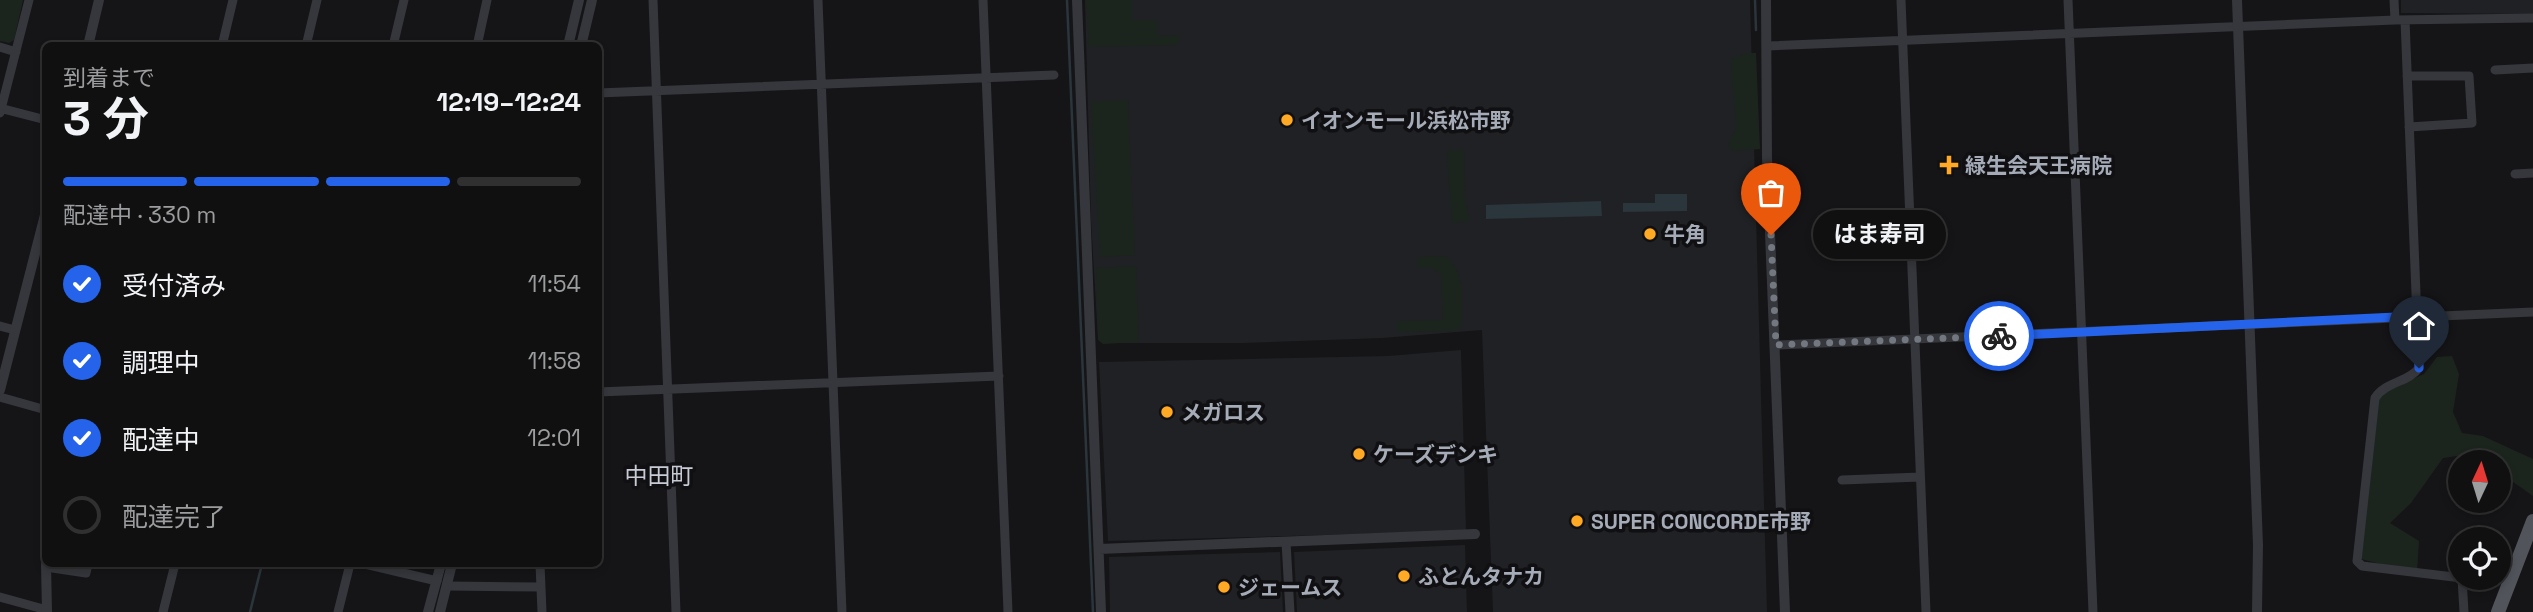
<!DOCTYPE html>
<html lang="ja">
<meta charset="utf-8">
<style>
body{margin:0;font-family:"Space Grotesk","Noto Sans JP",sans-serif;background:#19191a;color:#f1f3f6;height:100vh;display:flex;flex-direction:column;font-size:26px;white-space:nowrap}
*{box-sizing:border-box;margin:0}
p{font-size:23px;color:#9c9d9f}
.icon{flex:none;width:38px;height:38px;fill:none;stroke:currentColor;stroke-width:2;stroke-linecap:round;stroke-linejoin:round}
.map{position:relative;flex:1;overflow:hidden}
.side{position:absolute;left:42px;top:42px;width:560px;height:525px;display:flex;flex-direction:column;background:#101011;border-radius:10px;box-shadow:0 4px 10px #0003,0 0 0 2px #303031}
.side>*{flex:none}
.needle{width:46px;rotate:4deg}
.buttons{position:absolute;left:2448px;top:450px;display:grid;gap:14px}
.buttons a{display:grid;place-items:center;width:63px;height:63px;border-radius:50%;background:#101011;box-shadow:0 4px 10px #0003,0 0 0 2px #303031;font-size:35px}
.pin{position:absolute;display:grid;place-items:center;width:60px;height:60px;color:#fff;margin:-72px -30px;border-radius:50% 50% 50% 0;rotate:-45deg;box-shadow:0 0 7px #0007}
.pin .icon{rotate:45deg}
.courier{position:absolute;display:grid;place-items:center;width:70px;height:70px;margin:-35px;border:5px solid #2563eb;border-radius:50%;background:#fff;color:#222;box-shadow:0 2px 9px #0007}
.bubble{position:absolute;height:49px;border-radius:24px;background:#101011;box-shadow:0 4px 10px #0003,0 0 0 2px #303031;font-size:23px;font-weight:700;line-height:49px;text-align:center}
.headline em{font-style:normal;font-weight:700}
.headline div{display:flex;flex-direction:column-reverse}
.headline{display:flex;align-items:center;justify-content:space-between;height:119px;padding:0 21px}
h1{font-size:46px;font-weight:700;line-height:52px}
.bar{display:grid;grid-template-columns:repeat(4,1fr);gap:10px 7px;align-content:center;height:84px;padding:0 21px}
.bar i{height:9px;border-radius:5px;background:#303031}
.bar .on{background:#2563eb}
.bar p{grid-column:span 4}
ol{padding:0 21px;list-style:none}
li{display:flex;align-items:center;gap:21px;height:77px}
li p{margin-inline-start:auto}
li .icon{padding:7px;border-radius:50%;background:#2563eb;color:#fff;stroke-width:4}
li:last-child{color:#9c9d9f}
li i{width:38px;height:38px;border:4px solid #303031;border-radius:50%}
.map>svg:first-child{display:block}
.built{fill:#202124}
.green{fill:#1c251d}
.water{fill:#2a353c}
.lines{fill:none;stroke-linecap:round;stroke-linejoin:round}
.stream{stroke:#2a353c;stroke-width:2.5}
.minor{stroke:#35373c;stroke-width:9}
.tertiary{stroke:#35373c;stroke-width:10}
.primary{stroke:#51545b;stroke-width:14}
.done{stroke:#737780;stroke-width:7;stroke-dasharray:0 12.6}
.route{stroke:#2563eb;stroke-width:9}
.poi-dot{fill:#ffa924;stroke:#101012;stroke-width:2.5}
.labels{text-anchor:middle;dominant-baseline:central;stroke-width:7;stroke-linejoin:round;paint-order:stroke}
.poi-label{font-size:21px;font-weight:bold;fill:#a5acb8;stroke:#101012;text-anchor:start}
.neighbourhood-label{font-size:23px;fill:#c7cbd4;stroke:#101012}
</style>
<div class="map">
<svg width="2533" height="612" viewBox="0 0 2533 612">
<rect width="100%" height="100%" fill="#151517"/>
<!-- built -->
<path class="built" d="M1085 0H1750L1767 612H1493L1482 330 1382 338 1243 343H1105L1098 339 1091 220Z
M2401 0H2533V14L2401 13Z
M1461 350 1466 531 1108 541 1099 362 1388 356Z
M1465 545 1467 612H1297L1294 552Z
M1280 552 1283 612H1110L1109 557Z"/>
<!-- green -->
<path class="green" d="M0 0H23L14 40 9 43 0 41Z
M1086 0H1133V20H1157L1158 36 1182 35 1177 45 1089 47Z
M1747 53H1756L1760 149 1733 151 1728 145 1736 128 1731 59Z
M1128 100 1135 255 1100 257 1091 102Z
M1450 150H1461L1464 152 1465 197 1470 221 1452 223 1447 155Z
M1447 256C1467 278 1462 298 1462 325L1456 331 1397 332V321L1441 320 1443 318 1441 275 1433 268H1418V257Z
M1136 266 1139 342 1103 344 1098 340 1096 268Z
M2452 356 2459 374 2453 412 2462 433 2483 436 2533 459V496L2499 472V462H2488L2478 453 2443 458 2411 503 2390 523 2419 541 2417 573 2357 558 2376 395 2424 374 2437 357Z"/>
<!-- water -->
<path class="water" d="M1655 194H1687V211L1623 212V203H1655Z
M1601 201 1602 216 1486 219V205Z"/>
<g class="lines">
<!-- stream -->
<path class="stream" d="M1067 0 1093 612
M1755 0 1756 30
M250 612 262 564"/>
<!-- minor -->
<path class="minor" d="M653 0 676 612
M818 0 842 612
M983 0 1008 612
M1901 0 1926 612
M2068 0 2093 612
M2394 0 2395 20
M2405 20 2419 368C2409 382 2385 382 2375 398L2357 561 2362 566 2462 578 2464 612
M222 46 233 0
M306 46 317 0
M393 46 404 0
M477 46 487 0
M1767 46 2395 20 2533 18
M0 47 16 52
M2495 70 2533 68
M2407 76H2469L2472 123 2409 127
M598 93 1054 75
M0 108 46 120
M0 113 29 0
M2515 174 2533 173
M0 326 15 330
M1776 345 2533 312
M598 392 999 376
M0 397 46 410
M1842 480 1920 477
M1286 542 1290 612
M365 564 437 581
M540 564 542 612
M46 567 86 573 88 564
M447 586 541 587
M0 597 47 610
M163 612 175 564
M338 612 350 564"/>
<!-- tertiary -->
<path class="tertiary" d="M1077 0 1101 612
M1766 0 1767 157 1785 612
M2237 0 2258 545 2257 612
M88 46 99 0
M568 46 579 0
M581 46 592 0
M0 390 46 211
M1099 549 1475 534
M46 564 47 612
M428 612 441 564
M440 612 452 564"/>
<!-- primary -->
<path class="primary" d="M2498 612 2533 521"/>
</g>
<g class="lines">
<!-- done -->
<path class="done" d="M1771 235 1776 345 1999 336"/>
<!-- route -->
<path class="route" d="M1999 336 2417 316 2419 368"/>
</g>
<!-- markers -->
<g class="poi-dot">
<circle cx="1287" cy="120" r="7"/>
<path d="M1945.5 154.5h7v7h7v7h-7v7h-7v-7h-7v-7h7z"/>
<circle cx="1650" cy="234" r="7"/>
<circle cx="1167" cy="412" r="7"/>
<circle cx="1359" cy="454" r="7"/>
<circle cx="1577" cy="521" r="7"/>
<circle cx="1404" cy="576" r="7"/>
<circle cx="1224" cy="587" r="7"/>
</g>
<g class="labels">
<!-- poi labels -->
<g class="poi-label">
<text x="1301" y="120">イオンモール浜松市野</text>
<text x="1965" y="165">緑生会天王病院</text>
<text x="1664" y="234">牛角</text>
<text x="1181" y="412">メガロス</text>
<text x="1373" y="454">ケーズデンキ</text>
<text x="1591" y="521">SUPER CONCORDE市野</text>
<text x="1418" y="576">ふとんタナカ</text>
<text x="1238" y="587">ジェームス</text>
</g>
<!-- neighbourhood labels -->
<g class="neighbourhood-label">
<text x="659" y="476">中田町</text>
</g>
</g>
</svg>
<div class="buttons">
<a><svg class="needle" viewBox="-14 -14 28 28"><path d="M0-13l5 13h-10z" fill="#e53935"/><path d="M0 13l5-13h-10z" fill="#9c9d9f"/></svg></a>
<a><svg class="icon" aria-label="locate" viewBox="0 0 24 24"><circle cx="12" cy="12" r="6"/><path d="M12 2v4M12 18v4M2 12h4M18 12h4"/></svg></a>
</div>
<div class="pin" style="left:1771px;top:235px;background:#ea580c"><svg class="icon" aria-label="bag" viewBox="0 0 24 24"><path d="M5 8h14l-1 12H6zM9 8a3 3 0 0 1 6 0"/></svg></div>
<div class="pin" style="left:2419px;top:368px;background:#1f2937"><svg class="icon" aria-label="home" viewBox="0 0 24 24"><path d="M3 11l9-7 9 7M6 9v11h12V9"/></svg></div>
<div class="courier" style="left:1999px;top:336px"><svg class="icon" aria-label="bike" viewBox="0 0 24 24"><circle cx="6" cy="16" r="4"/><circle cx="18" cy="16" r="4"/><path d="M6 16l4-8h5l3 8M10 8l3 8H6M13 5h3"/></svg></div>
<div class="bubble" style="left:1813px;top:210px;width:133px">はま寿司</div>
<section class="side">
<div class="headline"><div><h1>3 分</h1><p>到着まで</p></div><em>12:19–12:24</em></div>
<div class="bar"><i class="on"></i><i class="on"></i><i class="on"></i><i></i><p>配達中 · 330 m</p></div>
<ol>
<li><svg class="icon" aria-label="check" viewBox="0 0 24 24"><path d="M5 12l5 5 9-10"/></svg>受付済み<p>11:54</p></li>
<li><svg class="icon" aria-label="check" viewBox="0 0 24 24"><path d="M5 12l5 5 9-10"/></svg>調理中<p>11:58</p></li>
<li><svg class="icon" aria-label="check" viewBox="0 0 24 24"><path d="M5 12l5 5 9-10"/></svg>配達中<p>12:01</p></li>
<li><i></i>配達完了</li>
</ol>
</section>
</div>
